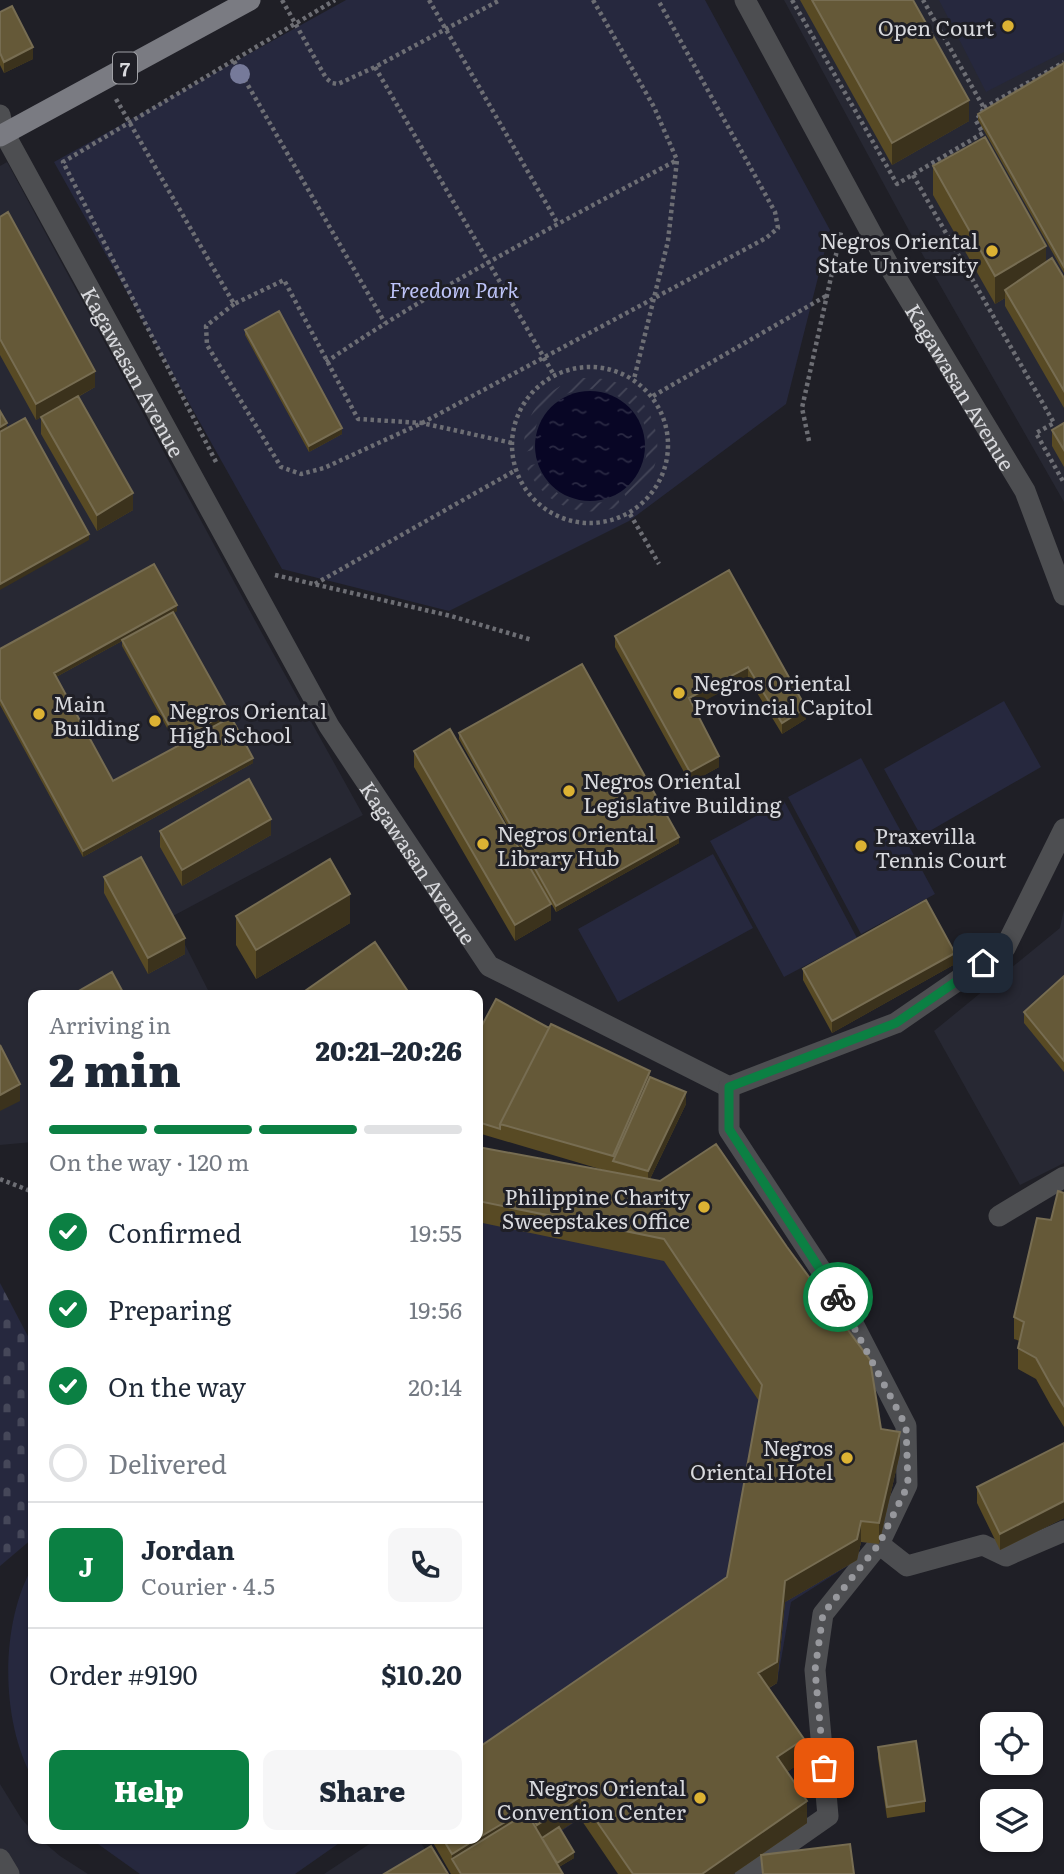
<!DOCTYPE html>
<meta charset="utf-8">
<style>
body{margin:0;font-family:Literata,serif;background:#f6f6f7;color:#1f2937;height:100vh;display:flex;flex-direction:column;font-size:26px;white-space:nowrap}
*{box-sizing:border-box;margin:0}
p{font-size:23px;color:#747a83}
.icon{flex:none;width:38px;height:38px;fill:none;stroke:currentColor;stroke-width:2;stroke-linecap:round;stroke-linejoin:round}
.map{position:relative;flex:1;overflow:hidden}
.drawer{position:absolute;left:28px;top:990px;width:455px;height:854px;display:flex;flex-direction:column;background:#fff;border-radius:14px;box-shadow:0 2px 5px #0004}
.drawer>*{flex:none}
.fabs{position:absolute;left:980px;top:1712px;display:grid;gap:14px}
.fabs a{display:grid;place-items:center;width:63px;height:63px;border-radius:14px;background:#fff;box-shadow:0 2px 5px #0004;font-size:35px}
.pin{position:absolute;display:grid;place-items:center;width:60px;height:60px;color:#fff;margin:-30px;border-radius:14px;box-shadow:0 4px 10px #0006}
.courier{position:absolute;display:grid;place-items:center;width:70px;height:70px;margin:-35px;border:5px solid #0b8043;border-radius:50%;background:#fff;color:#222;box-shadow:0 2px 9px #0007}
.head em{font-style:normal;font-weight:800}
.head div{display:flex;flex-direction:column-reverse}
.head{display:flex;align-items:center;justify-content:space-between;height:119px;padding:0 21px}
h1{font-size:46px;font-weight:800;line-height:52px}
.bar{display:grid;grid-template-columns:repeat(4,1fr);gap:10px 7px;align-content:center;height:84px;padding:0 21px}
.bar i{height:9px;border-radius:5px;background:#e0e1e3}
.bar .selected{background:#0b8043}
.bar p{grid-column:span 4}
.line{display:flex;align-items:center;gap:18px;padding:0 21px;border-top:2px solid #e0e1e3}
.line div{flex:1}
.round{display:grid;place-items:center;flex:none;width:74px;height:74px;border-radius:14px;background:#f6f6f7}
ol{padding:0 21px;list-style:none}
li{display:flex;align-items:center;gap:21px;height:77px}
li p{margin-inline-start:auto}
li .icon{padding:7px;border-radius:50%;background:#0b8043;color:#fff;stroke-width:4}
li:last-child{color:#747a83}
li i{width:38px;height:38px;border:4px solid #e0e1e3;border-radius:50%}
.primary-button{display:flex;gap:14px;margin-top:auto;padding:14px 21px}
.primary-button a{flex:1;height:80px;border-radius:14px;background:#0b8043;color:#fff;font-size:28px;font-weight:800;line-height:80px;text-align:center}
.primary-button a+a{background:#f6f6f7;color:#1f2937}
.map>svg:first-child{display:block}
.built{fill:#272833}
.cemetery{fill:url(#cemetery-stones)}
.park{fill:#26283e}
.garden{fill:url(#garden-furrows)}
.water{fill:url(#water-ripples)}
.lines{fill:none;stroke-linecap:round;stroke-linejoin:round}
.path{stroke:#6d6e74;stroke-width:4.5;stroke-dasharray:3.5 3.5;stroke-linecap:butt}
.minor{stroke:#4d4e51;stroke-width:21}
.major{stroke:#7a7b82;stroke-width:21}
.tree{fill:#767a9a}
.wall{fill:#584a24}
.shaded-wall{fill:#3b321c}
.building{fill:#655938;stroke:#776d52;stroke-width:2}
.done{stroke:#97989d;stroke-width:7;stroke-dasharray:0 12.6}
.route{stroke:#0b8043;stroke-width:9}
.poi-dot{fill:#dcb233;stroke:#1f1f26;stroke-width:2.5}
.labels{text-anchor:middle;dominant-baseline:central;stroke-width:6;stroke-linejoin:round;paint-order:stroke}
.shield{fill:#1f1f26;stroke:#a0a1a6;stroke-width:2}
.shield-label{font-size:19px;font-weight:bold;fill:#d8d9dd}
.poi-label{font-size:21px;fill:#d8d9dd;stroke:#1f1f26;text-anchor:start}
.park-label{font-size:21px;font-style:italic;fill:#bec4f8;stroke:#1f1f26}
.street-label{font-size:21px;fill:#d8d9dd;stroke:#1f1f26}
</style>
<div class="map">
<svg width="1064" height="1874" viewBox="0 0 1064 1874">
<defs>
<pattern id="cemetery-stones" width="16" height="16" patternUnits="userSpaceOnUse" patternTransform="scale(1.75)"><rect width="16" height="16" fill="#26283e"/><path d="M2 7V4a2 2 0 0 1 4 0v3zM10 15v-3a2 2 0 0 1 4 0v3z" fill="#454759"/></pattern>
<pattern id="garden-furrows" width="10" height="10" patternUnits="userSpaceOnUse" patternTransform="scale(1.75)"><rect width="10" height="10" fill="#26283e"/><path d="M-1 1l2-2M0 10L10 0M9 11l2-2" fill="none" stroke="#454759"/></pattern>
<pattern id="water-ripples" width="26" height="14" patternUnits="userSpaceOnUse" patternTransform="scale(1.75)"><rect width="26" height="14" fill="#080625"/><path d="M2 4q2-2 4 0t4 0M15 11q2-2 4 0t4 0" fill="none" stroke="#2b2a44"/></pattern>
</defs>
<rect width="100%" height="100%" fill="#1f1f26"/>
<!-- built -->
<path class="built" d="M784 0H1064V502L912 236Z
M7 162 258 626 363 815 171 917 211 996H33V1142L0 1145V166Z
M1064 909V1163L1020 1185 934 1031 1060 928Z
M0 1784 21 1818 33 1832V1839H40L60 1856 88 1874H0Z
M377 1839H419L439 1874H324Z"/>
<!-- cemetery -->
<path class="cemetery" d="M0 1283 33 1346V1538L0 1566Z"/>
<!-- park -->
<path class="park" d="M346 0H705L830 230 786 404 629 521 449 611 282 569 54 162Z
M939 0H1064V52L986 92Z
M1004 701 1041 767 921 836 884 769Z
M861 758 935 894 861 934 788 797Z
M784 801 857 938 784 977 710 841Z
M713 854 753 928 618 1002 578 929Z
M478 1169 660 1202 881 1449 900 1453 879 1544 861 1542 857 1560 791 1602 777 1683 559 1833 478 1839Z
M33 1566V1779C0 1720 0 1623 33 1566Z
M91 1839H345L295 1874H140Z"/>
<!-- garden -->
<path class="garden" d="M583 378C594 378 604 378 615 382 652 396 668 443 650 477 644 487 636 494 628 502L624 493C652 469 659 422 624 400 598 382 561 387 542 414 534 425 534 437 533 450L524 452C522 413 546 386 583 378Z
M536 464C552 499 581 513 617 497L621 506C581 521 543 505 526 466Z"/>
<!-- water -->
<path class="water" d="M535 446a55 55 0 1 1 110 0a55 55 0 1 1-110 0Z"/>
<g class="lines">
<!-- path -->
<path class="path" d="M282 0 326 78 332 83 338 84 375 67 500 0
M429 0 558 224
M593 0 654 107 677 160 668 241 634 379
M792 0 897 184 983 133 976 121 984 108 923 0
M234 61 385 323
M375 67 554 375
M116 99 234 304 284 280 358 419 422 423 512 443
M984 108 1064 62
M913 175 1054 423 1036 433 1064 483
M234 304 206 326 207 345 281 467 301 474 324 468 422 423 766 238 778 228 775 212 658 0
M326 362C438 286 558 224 677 160
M512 445a78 78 0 1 1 156 0a78 78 0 1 1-156 0Z
M653 396 826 296
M809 441 802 408 841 232
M216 462 63 162 335 0
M630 514 659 564
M275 575 451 616 532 640
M315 584 516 470
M0 1179 33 1192"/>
<!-- minor -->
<g class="minor">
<path id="s1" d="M745 0 889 266 1025 491 1064 595"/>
<path id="s2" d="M0 115 4 133 329 726 489 966 729 1087 896 1023 1005 948 1064 829"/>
<path d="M729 1087V1130L842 1302 906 1426 907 1485 879 1544 823 1614 815 1670 828 1816 745 1874"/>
<path d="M999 1216 1064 1177"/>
<path d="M879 1544 907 1566 983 1545 1006 1556 1064 1531"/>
<path d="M0 1859 9 1874"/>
</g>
<!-- major -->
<path class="major" d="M0 136 250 0"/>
</g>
<!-- trees -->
<circle class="tree" cx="240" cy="74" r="10"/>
<!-- wall -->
<path class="wall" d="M800 0H913L969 121 892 165Z
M0 12 33 59 4 73 0 65Z
M1064 63V273L978 120V114Z
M933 166 1064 278V408L1005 306V298L995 304 933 195Z
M0 217 95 387 78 397 133 510 97 531 41 434V417L36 420 0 355Z
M245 330 342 434 309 452 245 335Z
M1064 423V467L1052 446V430Z
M729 570 806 719 782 734 748 678 693 706 719 767 690 783 615 647V636Z
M177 611 173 613 229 717 177 746 122 646V641L56 677 113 781 253 763 83 857 0 705V649Z
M459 733 679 843 556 912 459 739Z
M414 751 551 920 515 941 414 767Z
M160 831 271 835 182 886 160 847Z
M104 877 185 954 148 974 104 893Z
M236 916 350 923 256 979 236 945Z
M955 964 832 1033 803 980V969Z
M1064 976V1072L1024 1023V1012Z
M549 1028 650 1077 686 1104 650 1179 881 1429 900 1453 879 1544 861 1542 857 1560 785 1602 777 1683 769 1688 804 1760 787 1772 807 1823 733 1874H618L580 1818 561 1830 574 1858 559 1867 563 1874H451L431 1839H478L727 1577 759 1401 664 1261 478 1222V1147L610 1172 478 1133V1033Z
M1064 1193V1427L1051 1406 1036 1379 1018 1369V1348L1020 1341 1014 1339V1317L1051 1220Z
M33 1262V1287L30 1281V1265Z
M1064 1443V1518L1000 1550 977 1503V1487Z
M878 1747 925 1801V1812L887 1818 878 1758Z"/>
<!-- shaded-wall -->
<path class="shaded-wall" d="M33 47V59L4 73V62Z
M969 100V121L892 165V143Z
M1046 246V274L1005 290V298L995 304V276Z
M95 371V387L36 420V404Z
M7 423V434L0 438V427Z
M342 428V434L309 452V446Z
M133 493V510L97 531V515Z
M89 534V540L0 590V584Z
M177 605V611L54 678V673Z
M748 667V678L689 709V698Z
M806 708V719L782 734V723Z
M229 712V717L177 746V740Z
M719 756V767L690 783V772Z
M253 758V763L83 857V851Z
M271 819V835L182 886V870Z
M679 837V843L556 912V906Z
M350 894V923L256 979V950Z
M551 904V920L515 941V925Z
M185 938V954L148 974V958Z
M955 953V964L832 1033V1021Z
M650 1071V1088L613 1161V1156Z
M20 1084V1101L0 1111V1095Z
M686 1092V1104L648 1183V1171Z
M900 1432V1453L879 1544V1523Z
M1064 1501V1518L1000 1550V1534Z
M861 1521V1542L857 1560 785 1602 777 1683 758 1694V1673L785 1581Z
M804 1739V1760L777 1779V1757Z
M580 1797V1818L537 1846V1825Z
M807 1801V1823L733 1874H702Z
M527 1809V1830L452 1859V1854Z
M574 1852V1858L552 1871V1866Z"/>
<!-- building -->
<path class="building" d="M812 0H913L969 100 892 143Z
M12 6 33 47 4 62 0 53V12Z
M1064 63V267L978 114Z
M985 137 1046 246 995 276 933 166Z
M8 212 95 371 36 404 0 339V217Z
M1052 258 1064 278V391L1005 290Z
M279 311 342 428 309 446 245 330Z
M78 396 133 493 97 515 41 417Z
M0 411 7 423 0 427Z
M25 418 89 534 0 584V432Z
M1064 423V450L1052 430Z
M154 564 177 605 54 673 113 781 231 717 253 758 83 851 0 699V649Z
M729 570 806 708 782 723 748 667 689 698 719 756 690 772 615 636Z
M173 612 229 712 177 740 122 640Z
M582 664 679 837 556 906 459 733Z
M450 729 551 904 515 925 414 751Z
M249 779 271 819 182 870 160 831Z
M141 857 185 938 148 958 104 877Z
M330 859 350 894 256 950 236 916Z
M926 900 955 953 832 1021 803 969Z
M375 942 411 996H309L305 991Z
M112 972 125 996H70Z
M1064 976V1061L1024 1012Z
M496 999 549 1028 500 1124V1129L478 1122V1033Z
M551 1024 650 1071 613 1156 500 1124Z
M0 1045 20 1084 0 1095Z
M650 1077 686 1092 648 1171 613 1161Z
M716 1144 787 1247 870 1360 881 1429 900 1432 879 1523 861 1521 857 1539 785 1581 777 1662 758 1673 804 1739 777 1757 807 1801 702 1874H633L580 1797 537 1825 527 1809 478 1838V1748L727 1577 762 1385 664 1239 478 1201V1147L660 1181Z
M1058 1191 1064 1193V1406L1051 1385 1036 1358 1018 1348 1024 1322 1014 1317 1037 1218 1051 1220Z
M1064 1443V1501L1000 1534 977 1487Z
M916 1741 925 1801 887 1807 878 1747Z
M527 1813 563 1874H461L452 1859Z
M559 1827 574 1852 557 1863 542 1838Z
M443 1839H476L452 1854Z
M850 1844 854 1874H763L761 1855Z
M431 1846 448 1874H384Z"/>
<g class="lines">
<!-- done -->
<path class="done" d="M824 1768 815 1670 823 1614 879 1544 908 1485 906 1426 838 1297"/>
<!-- route -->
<path class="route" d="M838 1297 729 1129V1087L896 1023 983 963"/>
</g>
<!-- markers -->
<g class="poi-dot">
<circle cx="1008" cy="26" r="7"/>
<circle cx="992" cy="251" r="7"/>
<circle cx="679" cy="693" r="7"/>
<circle cx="39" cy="714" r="7"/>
<circle cx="155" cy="721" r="7"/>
<circle cx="569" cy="791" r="7"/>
<circle cx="483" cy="844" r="7"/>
<circle cx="861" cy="846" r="7"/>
<circle cx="704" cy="1207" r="7"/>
<circle cx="847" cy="1458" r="7"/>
<circle cx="700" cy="1798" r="7"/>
</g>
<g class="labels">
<!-- shield labels -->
<rect class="shield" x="113" y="52.5" width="24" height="31" rx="5"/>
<g class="shield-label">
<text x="125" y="68">7</text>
</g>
<!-- poi labels -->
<g class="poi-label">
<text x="994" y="26" text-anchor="end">Open Court</text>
<text x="978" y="239" text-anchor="end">Negros Oriental<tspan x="978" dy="24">State University</tspan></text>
<text x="693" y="681">Negros Oriental<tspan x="693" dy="24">Provincial Capitol</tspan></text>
<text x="53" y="702">Main<tspan x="53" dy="24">Building</tspan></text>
<text x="169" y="709">Negros Oriental<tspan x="169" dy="24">High School</tspan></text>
<text x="583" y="779">Negros Oriental<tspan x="583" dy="24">Legislative Building</tspan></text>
<text x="497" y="832">Negros Oriental<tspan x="497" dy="24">Library Hub</tspan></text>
<text x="875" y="834">Praxevilla<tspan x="875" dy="24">Tennis Court</tspan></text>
<text x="690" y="1195" text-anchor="end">Philippine Charity<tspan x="690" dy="24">Sweepstakes Office</tspan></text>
<text x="833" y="1446" text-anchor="end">Negros<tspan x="833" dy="24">Oriental Hotel</tspan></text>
<text x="686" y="1786" text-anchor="end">Negros Oriental<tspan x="686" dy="24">Convention Center</tspan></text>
</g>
<!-- park labels -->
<g class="park-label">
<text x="454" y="288">Freedom Park</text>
</g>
<!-- street labels -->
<g class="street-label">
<text stroke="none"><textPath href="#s2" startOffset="290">Kagawasan Avenue</textPath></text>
<text stroke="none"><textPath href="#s1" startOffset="443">Kagawasan Avenue</textPath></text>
<text stroke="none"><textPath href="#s2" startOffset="858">Kagawasan Avenue</textPath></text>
</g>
</g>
</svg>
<div class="fabs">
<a><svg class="icon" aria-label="locate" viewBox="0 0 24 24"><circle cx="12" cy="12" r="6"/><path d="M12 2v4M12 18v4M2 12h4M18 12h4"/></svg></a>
<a><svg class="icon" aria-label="layers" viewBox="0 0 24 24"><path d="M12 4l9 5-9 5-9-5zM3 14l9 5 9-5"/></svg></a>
</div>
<div class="pin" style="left:824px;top:1768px;background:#ea580c"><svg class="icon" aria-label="bag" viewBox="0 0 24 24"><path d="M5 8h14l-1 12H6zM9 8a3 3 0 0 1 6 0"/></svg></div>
<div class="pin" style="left:983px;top:963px;background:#1f2937"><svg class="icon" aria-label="home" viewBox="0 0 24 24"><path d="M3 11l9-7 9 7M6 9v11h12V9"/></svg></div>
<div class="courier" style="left:838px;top:1297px"><svg class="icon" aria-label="bike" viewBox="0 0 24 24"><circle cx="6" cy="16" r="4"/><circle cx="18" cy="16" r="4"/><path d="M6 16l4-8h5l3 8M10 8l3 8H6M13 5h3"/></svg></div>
<section class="drawer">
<div class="head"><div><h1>2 min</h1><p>Arriving in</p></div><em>20:21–20:26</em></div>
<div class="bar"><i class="selected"></i><i class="selected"></i><i class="selected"></i><i></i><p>On the way · 120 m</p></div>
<ol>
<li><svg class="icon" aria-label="check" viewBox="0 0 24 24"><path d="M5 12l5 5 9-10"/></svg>Confirmed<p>19:55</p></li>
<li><svg class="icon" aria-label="check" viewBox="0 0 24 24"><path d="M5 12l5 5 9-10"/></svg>Preparing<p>19:56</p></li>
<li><svg class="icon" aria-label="check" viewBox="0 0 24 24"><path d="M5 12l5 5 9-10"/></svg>On the way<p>20:14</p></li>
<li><i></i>Delivered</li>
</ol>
<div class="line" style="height:126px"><b class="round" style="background:#0b8043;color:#fff">J</b><div><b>Jordan</b><p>Courier · 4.5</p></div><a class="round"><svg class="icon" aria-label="phone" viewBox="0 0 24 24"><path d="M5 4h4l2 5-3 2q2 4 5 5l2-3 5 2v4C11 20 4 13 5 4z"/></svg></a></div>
<div class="line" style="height:91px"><div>Order #9190</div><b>$10.20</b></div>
<div class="primary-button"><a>Help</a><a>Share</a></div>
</section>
</div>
